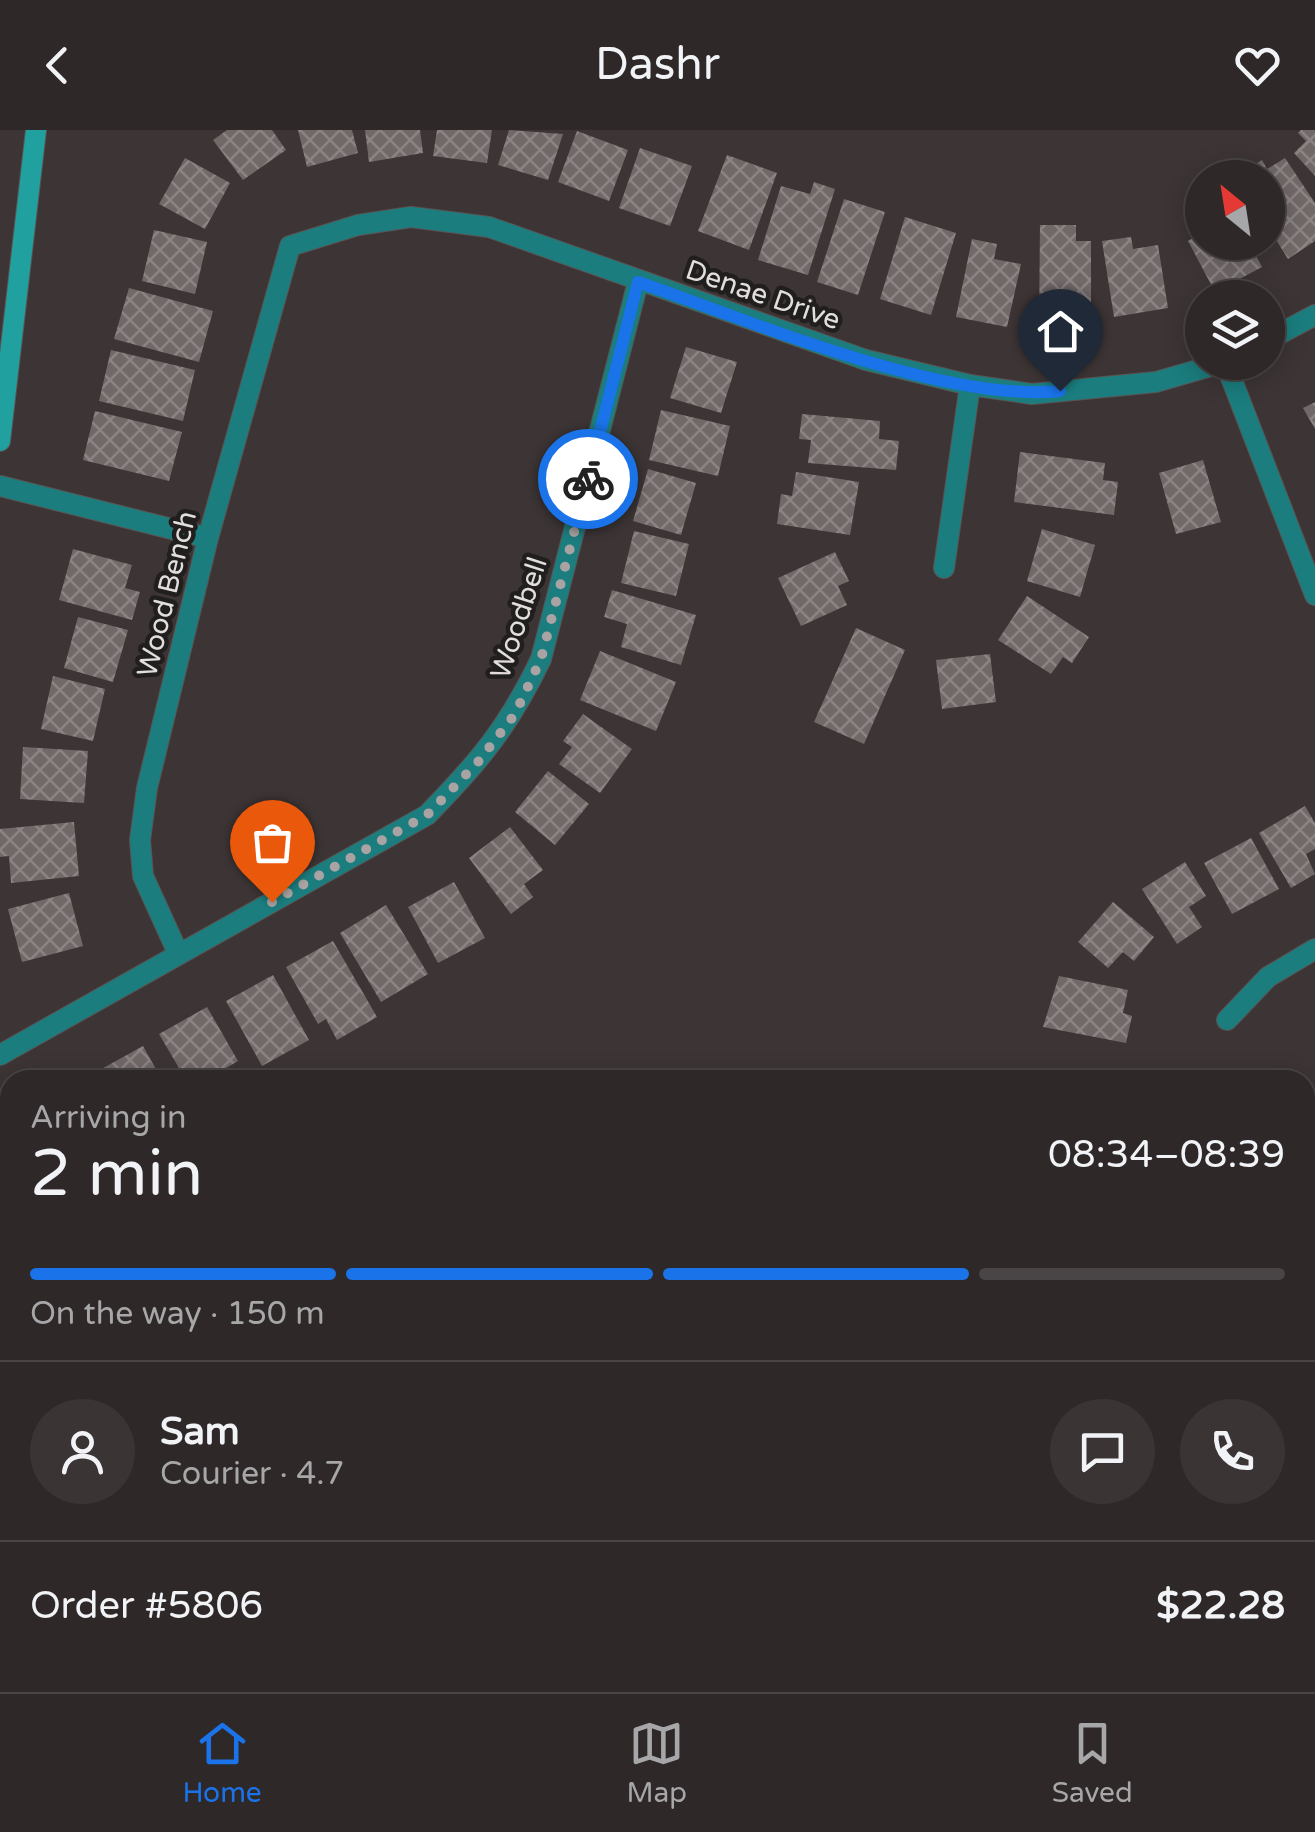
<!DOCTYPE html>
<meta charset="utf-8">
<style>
body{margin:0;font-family:"Varela Round",sans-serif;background:#3a3434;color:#f1f3f6;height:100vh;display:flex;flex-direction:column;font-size:38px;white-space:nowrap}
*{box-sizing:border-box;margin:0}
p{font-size:32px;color:#a7a6a8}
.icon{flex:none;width:55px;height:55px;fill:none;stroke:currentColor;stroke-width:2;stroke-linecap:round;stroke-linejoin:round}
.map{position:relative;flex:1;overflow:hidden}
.panel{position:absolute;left:0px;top:940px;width:1315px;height:622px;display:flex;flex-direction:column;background:#2e2828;border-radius:30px 30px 0 0;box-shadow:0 5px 25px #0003,0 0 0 2px #494445}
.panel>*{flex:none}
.needle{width:65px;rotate:330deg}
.fabs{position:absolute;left:1185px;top:30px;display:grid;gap:20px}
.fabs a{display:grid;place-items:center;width:100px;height:100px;border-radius:50%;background:#2e2828;box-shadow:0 5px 25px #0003,0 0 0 2px #494445;font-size:50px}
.pin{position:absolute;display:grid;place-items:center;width:85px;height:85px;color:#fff;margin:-102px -42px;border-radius:50% 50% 50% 0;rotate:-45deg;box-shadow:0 0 10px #0007}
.pin .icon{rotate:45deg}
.courier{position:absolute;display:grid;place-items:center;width:100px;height:100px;margin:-50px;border:8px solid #1a73e8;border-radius:50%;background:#fff;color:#222;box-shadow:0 2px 12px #0007}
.headline em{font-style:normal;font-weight:600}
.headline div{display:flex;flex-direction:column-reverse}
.headline{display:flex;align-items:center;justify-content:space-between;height:170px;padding:0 30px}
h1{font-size:65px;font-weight:600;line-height:75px}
.bar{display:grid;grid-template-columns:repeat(4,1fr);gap:15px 10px;align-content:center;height:120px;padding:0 30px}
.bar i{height:12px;border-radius:8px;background:#494445}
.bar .current{background:#1a73e8}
.bar p{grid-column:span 4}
.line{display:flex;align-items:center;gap:25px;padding:0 30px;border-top:2px solid #494445}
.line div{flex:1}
.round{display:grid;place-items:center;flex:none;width:105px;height:105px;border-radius:52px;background:#3a3434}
header{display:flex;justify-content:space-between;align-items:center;height:130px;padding:0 30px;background:#2e2828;font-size:45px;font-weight:600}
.menu{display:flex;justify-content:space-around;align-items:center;height:140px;border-top:2px solid #494445;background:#2e2828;font-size:28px;color:#a7a6a8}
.menu a{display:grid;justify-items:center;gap:5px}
.menu .current{color:#1a73e8}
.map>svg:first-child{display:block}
.building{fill:url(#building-cross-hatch)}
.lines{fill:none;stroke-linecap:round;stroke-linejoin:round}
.street-casing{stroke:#5b5353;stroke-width:22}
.secondary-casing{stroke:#5b5353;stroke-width:22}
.street{stroke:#1b7d7e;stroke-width:20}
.secondary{stroke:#21a0a0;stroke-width:20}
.done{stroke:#a9a3a3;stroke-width:10;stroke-dasharray:0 18}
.route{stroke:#1a73e8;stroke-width:12}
.labels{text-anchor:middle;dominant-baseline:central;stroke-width:9;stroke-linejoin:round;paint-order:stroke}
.street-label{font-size:28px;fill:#e3dede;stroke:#211e1e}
</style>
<header><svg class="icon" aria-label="back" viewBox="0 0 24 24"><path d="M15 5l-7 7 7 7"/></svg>Dashr<svg class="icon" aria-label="heart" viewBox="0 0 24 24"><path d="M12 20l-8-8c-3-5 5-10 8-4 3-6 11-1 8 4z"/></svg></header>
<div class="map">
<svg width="1315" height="1562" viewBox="0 0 1315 1562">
<defs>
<pattern id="building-cross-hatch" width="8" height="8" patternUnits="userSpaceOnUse" patternTransform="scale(2.5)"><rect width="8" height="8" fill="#716868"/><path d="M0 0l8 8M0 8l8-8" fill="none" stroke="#8c8484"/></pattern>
</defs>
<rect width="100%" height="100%" fill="#3d3535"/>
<!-- building -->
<path class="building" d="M227 0H272L286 20 243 50 213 10Z
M298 0H352L358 23 307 37Z
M365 0H420L423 23 369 32Z
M437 0H492L487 33 433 26Z
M509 0 563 4 548 50 498 35Z
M1301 0H1315V46L1294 23 1306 11 1298 3Z
M577 1 628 20 609 71 558 52Z
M640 18 692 36 670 96 619 78Z
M727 25 777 43 749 120 698 101Z
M185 28 230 53 205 99 159 74Z
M1285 28 1315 73V111L1288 129 1268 97V48H1252L1247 40 1262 30 1267 39Z
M814 52 835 59 808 145 758 130 781 56 810 64Z
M844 69 885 82 858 165 817 152Z
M905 87 956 103 931 185 880 169Z
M1040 95H1076V111H1091V197H1039Z
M154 100 207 112 195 164 142 151Z
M1202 103V112H1249L1262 137 1215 162 1188 111Z
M1131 107 1133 119 1158 115 1168 178 1114 187 1102 111Z
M972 109 997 114 994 129 1021 134 1007 197 956 187Z
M129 158 213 181 199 232 114 209Z
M686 217 737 232 721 283 670 268Z
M111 220 195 240 183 291 99 271Z
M1315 272V299L1303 278Z
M661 280 730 296 718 346 649 330Z
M95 281 182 302 169 351 83 330Z
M802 284 880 291 879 309 899 311 896 340 808 333 811 310 799 309Z
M1020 322 1105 333 1103 350 1118 352 1114 385 1014 372Z
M1203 330 1221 392 1176 404 1159 343Z
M648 339 696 353 681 405 633 391Z
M796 342 859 352 850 405 777 394 781 364 792 366Z
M1042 399 1095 415 1080 467 1027 451Z
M634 401 689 414 676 466 621 453Z
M73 419 132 435 125 458 140 462 132 490 59 470Z
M835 422 849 451 838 456 847 475 801 496 778 448Z
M612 460 696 485 681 535 621 517 627 494 604 487Z
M1027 466 1089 507 1072 533 1063 527 1051 544 998 510Z
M78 487 128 500 113 552 64 538Z
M856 498 905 520 864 614 814 592Z
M600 521 676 552 656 601 580 570Z
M990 524 996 572 942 579 936 530Z
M53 546 105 559 93 611 41 599Z
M583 584 632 619 600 663 559 634 572 617 563 611Z
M23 617 88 621 84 673 20 669Z
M548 641 589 674 555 715 515 682Z
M1305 676 1315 693V719L1306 724 1315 744 1291 758 1259 703Z
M74 692 79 746 11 753 9 726 0 727V699Z
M510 697 543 740 524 754 533 767 511 784 469 728Z
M1251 708 1279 759 1232 784 1204 733Z
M1185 732 1206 766 1189 777 1202 797 1177 814 1142 759Z
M454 752 485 808 438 833 408 777Z
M69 763 83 816 22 832 8 779Z
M1113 772 1154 807 1134 831 1123 822 1108 838 1078 812Z
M386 775 428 844 381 872 340 803Z
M333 811 377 887 337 910 326 889 318 894 286 837Z
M273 845 309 910 262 936 226 871Z
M1059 846 1128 860 1123 883 1132 886 1126 913 1043 897Z
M207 877 238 931 206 950H186L159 904Z
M143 916 162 950H100L96 942Z"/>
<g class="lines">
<!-- street casing -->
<g class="street-casing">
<path id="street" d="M1268 210 1315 185
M1225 232 1315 465
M0 356 208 408
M944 438 970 255
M178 823 143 746 140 710 147 658 208 408 290 116 358 95 411 87 489 97 866 230 970 255 1032 264 1156 252 1225 232
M1227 890 1268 847 1315 819
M0 925 427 685C479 632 509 596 541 529L638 152"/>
</g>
<!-- secondary casing -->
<g class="secondary-casing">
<path id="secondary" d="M0 311 36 0"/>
</g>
<!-- street -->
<use href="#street" class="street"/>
<!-- secondary -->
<use href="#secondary" class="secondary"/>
</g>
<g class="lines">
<!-- done -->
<path class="done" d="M272 772 427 685 478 632 515 584 541 529 588 349"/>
<!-- route -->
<path class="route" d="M588 349 638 152C750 191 945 273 1060 261"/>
</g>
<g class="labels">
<!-- street labels -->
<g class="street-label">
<text transform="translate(763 165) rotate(19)">Denae Drive</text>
<text transform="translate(167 464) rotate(-76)">Wood Bench</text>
<text transform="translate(519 488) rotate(-72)">Woodbell</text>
</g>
</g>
</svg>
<div class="fabs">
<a><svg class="needle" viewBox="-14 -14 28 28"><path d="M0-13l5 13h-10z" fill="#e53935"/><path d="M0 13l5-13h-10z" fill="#a7a6a8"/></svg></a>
<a><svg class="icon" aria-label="layers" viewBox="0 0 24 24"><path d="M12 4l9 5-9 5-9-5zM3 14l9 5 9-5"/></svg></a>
</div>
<div class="pin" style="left:272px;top:772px;background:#ea580c"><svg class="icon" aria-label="bag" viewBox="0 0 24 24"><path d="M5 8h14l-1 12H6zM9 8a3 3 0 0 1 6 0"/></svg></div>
<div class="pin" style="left:1060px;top:261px;background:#1f2937"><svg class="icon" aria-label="home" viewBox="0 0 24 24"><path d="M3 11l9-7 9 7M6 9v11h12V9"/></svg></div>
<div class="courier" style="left:588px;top:349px"><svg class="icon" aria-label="bike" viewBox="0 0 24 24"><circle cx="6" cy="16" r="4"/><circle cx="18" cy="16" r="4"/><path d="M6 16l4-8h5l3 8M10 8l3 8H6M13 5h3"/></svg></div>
<section class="panel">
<div class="headline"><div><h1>2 min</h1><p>Arriving in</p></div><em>08:34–08:39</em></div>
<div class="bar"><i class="current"></i><i class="current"></i><i class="current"></i><i></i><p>On the way · 150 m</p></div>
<div class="line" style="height:180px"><a class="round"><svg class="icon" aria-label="person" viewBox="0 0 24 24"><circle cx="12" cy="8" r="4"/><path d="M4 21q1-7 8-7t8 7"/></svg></a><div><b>Sam</b><p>Courier · 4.7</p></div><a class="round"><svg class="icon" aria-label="chat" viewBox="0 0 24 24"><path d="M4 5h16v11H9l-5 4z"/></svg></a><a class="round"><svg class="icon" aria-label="phone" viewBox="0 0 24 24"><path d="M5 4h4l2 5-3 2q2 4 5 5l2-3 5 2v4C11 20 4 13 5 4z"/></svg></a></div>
<div class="line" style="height:130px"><div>Order #5806</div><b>$22.28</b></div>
</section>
</div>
<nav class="menu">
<a class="current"><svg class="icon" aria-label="home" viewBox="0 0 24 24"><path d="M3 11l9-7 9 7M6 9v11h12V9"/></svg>Home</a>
<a><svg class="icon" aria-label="map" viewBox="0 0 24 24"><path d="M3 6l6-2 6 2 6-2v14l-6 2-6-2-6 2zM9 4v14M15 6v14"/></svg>Map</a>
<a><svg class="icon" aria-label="saved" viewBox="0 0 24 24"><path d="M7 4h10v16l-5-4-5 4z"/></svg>Saved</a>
</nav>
